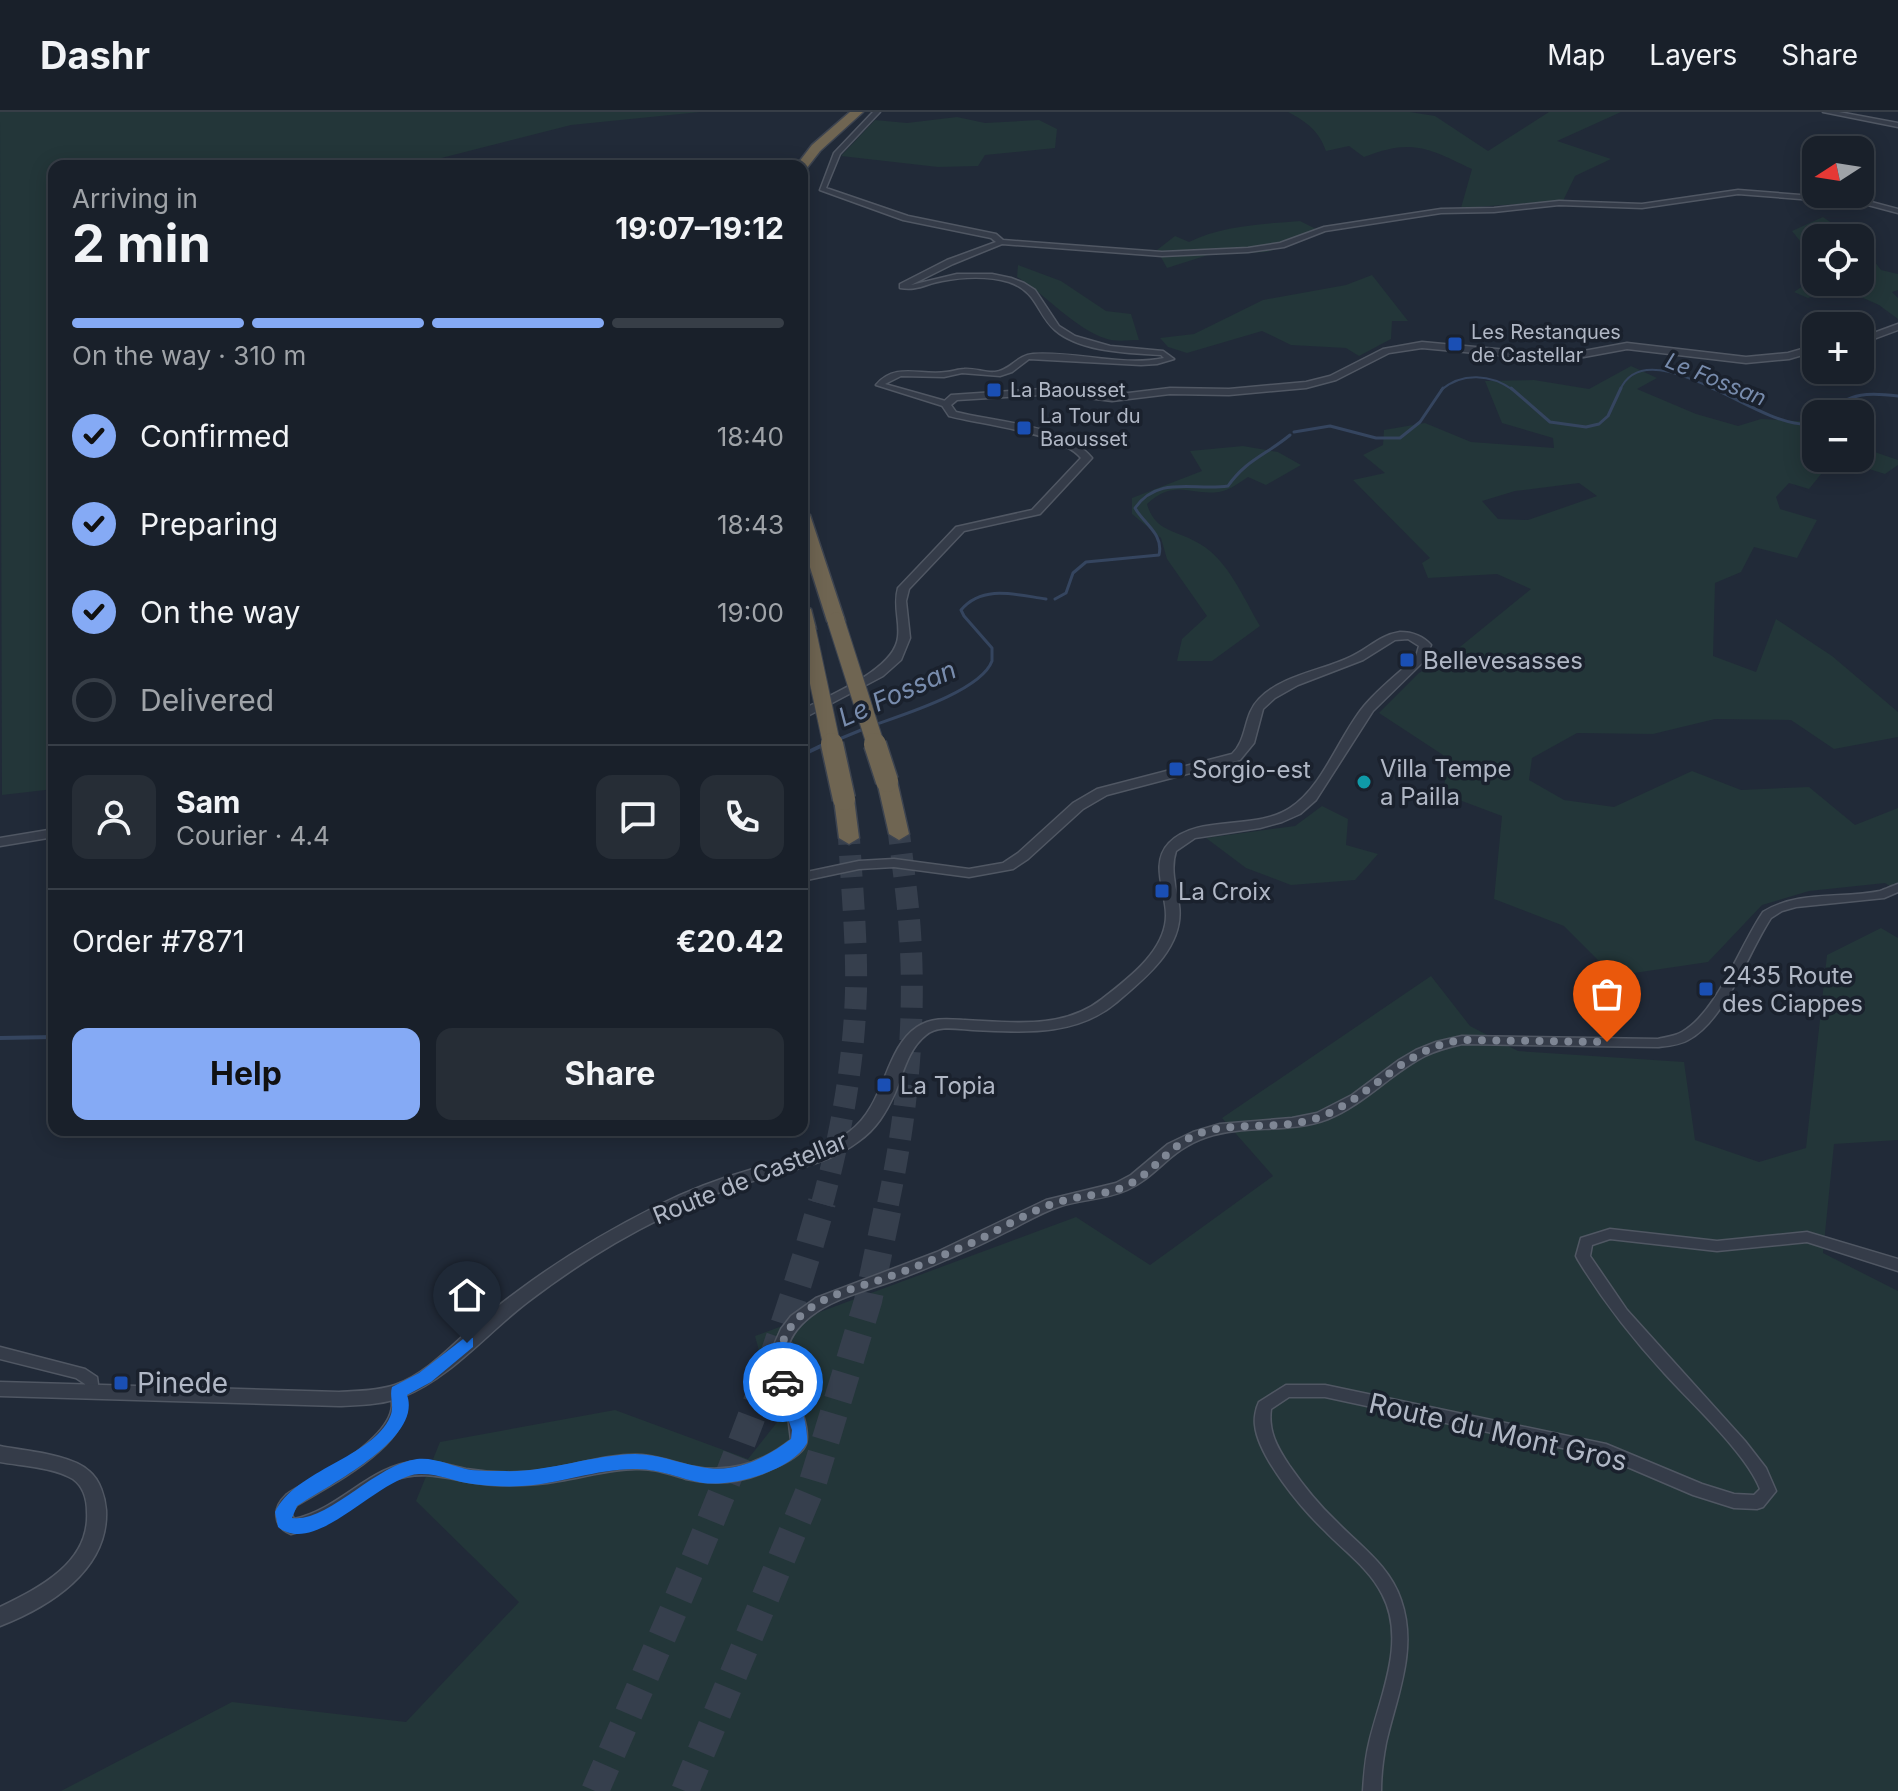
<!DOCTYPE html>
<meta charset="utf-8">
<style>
body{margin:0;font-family:Inter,sans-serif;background:#262d36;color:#f1f3f6;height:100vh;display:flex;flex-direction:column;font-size:30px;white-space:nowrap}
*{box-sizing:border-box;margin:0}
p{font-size:26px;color:#9fa3a8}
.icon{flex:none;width:44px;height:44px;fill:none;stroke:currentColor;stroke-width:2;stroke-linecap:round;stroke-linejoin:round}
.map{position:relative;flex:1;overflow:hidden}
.drawer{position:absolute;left:48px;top:48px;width:760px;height:976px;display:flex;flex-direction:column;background:#19202a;border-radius:16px;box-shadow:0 4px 20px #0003,0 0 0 2px #373e47}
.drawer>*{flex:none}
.needle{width:52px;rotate:258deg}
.fabs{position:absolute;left:1802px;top:24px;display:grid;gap:16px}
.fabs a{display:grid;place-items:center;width:72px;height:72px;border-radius:16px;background:#19202a;box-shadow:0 4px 20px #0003,0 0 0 2px #373e47;font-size:40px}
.pin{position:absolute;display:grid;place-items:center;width:68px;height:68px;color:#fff;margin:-82px -34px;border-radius:50% 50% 50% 0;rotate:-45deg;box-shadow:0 0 8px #0007}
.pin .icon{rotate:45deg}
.courier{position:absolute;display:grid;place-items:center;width:80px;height:80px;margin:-40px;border:6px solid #1a73e8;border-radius:50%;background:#fff;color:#222;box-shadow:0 2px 10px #0007}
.head em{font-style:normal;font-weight:700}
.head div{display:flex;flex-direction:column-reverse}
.head{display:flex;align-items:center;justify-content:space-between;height:136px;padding:0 24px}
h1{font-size:52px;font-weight:700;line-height:60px}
.bar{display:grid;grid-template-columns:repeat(4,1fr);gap:12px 8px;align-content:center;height:96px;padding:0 24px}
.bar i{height:10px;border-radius:6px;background:#373e47}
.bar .on{background:#85aaf5}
.bar p{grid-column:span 4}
.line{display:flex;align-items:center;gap:20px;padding:0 24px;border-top:2px solid #373e47}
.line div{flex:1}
.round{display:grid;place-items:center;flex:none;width:84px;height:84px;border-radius:16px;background:#262d36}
ol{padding:0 24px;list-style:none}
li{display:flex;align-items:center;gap:24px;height:88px}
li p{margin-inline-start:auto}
li .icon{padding:8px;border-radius:50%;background:#85aaf5;color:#111;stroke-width:4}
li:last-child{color:#9fa3a8}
li i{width:44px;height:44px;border:4px solid #373e47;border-radius:50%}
.cta{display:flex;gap:16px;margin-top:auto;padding:16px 24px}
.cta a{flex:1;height:92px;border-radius:16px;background:#85aaf5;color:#111;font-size:32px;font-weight:700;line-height:92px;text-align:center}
.cta a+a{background:#262d36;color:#f1f3f6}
header{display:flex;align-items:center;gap:48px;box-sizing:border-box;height:112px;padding:0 40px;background:#19202a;border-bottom:2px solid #373e47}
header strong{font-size:38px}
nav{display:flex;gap:44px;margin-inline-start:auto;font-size:28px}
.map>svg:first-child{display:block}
.green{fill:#233639;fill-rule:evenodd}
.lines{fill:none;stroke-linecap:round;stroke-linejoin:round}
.stream-far2{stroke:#35455f;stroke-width:2}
.stream-far1{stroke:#35455f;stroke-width:3}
.stream{stroke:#35455f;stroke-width:4}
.motorway-tunnel-far1{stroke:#363f4d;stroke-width:22;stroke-dasharray:22 11;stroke-linecap:butt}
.motorway-tunnel{stroke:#363f4d;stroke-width:28;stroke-dasharray:28 14;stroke-linecap:butt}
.minor-casing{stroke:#505763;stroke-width:3}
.tertiary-casing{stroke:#505763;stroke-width:3}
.motorway-casing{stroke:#3d4450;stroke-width:3}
.minor{fill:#353c49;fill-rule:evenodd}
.tertiary{fill:#353c49;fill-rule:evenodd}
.motorway{fill:#6f6552;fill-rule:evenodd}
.motorway-bridge-far1-casing{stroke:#3d4450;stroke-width:19;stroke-linecap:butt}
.motorway-bridge-casing{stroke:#3d4450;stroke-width:25;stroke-linecap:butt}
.motorway-bridge-far1{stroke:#6f6552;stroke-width:17}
.motorway-bridge{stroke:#6f6552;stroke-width:22}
.route{fill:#1a73e8}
.done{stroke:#7e8694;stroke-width:8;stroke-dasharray:0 14.4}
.transit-dot{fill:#1a4fb4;stroke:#1a212d;stroke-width:3}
.culture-dot{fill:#0f9aa8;stroke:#1a212d;stroke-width:3}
.labels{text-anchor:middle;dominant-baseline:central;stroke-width:7;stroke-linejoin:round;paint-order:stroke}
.far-poi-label{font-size:20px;fill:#b0b7c5;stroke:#1a212d;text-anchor:start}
.far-water-label{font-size:22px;font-style:italic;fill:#788cad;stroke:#1a212d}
.poi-label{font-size:24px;fill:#b0b7c5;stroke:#1a212d;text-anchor:start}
.street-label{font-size:24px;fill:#b0b7c5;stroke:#1a212d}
.water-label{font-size:26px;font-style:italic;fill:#788cad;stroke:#1a212d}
.near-poi-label{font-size:28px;fill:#b0b7c5;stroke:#1a212d;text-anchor:start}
.near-street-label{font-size:28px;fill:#b0b7c5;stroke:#1a212d}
</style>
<header>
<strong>Dashr</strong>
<nav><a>Map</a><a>Layers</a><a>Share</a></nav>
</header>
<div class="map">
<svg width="1898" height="1679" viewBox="0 0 1898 1679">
<rect width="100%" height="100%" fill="#212a38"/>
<!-- green -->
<path class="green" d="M0 0H700L571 13 410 54H54V677L2 683Z
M1288 0H1410L1435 4 1488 39 1549 0H1621L1557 29 1611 47 1575 64 1563 89 1461 96 1472 57C1428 36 1412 26 1364 45L1349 34 1326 39C1319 19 1307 10 1288 0Z
M957 5 985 11 1039 8 1057 17 1055 36 985 43 978 54 938 55 841 44 875 8 907 11Z
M1823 105 1853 126H1816V149L1792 119Z
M1300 109 1324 121 1267 140 1208 143 1167 156 1157 138 1175 124 1189 130C1223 113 1264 112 1300 109Z
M1860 131 1881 158 1898 162V178L1892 180 1898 186V207L1879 193 1836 174 1808 186 1794 180 1816 165V170H1860Z
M1018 153 1061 169 1106 199 1131 202 1139 228C1129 228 1116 230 1107 227 1073 216 1047 183 1017 165Z
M1372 163 1408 209H1392L1391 227 1359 244 1346 236 1291 233 1262 219 1187 241 1168 235 1160 226 1194 222 1263 188 1346 173Z
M1631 254 1657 266 1637 277 1696 302 1738 314 1761 307 1816 310V346H1860V335L1898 348V353L1885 362 1834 346 1809 377 1789 371 1776 385 1780 397 1817 408 1797 446 1754 435 1741 460 1715 471 1713 544 1756 560 1776 507 1832 544 1898 600V625L1834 637 1791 608 1715 607 1653 622 1577 621 1532 646 1529 668 1564 688 1614 695 1692 659 1741 678 1809 675 1855 713 1898 696V779L1885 771 1809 779 1762 793 1708 850 1614 864 1564 814 1494 787 1502 704 1438 680 1445 670 1443 643 1379 601 1419 561 1455 539 1531 477 1497 462 1428 466 1422 451 1430 446 1353 368 1385 361 1363 343 1383 333 1384 318 1425 311 1471 330 1554 336 1553 326 1502 311 1485 269 1534 268 1589 277ZM1579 371 1597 384 1528 408 1498 407 1482 389 1515 379Z
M1243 334 1278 340 1301 353 1266 373 1248 365C1239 371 1230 378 1219 380 1188 384 1176 366 1147 392 1155 421 1178 418 1200 432 1228 448 1244 487 1260 514L1212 549H1177L1182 527 1207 504 1167 447 1161 426 1132 402V386L1202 359 1190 339Z
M1322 694 1348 707 1346 733 1378 742 1355 768 1291 773 1246 756 1206 726 1295 714Z
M1881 816 1898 826V1028L1834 1032 1823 1141 1898 1179V1679H61L232 1590 406 1610 519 1490 416 1389 440 1330 615 1298 748 1347 778 1309 755 1224 1076 1105 1150 1153 1273 1064 1222 1006 1431 864 1470 914 1518 939 1684 950 1695 1028 1759 1050 1806 1036 1827 843Z"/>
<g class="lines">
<!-- stream-far2 -->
<path class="stream-far2" d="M1441 278C1462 260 1491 262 1513 278
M1620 278C1637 239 1689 266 1717 278"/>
<!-- stream-far1 -->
<path class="stream-far1" d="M1511 276 1550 310 1586 315 1599 312 1608 304 1621 276
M1712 276C1744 289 1781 316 1816 312
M1831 302C1847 279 1872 281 1898 284
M1294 320 1330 314 1376 326H1400L1420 310 1443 276
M1055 487 1066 481 1073 461 1086 450 1159 443C1164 422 1144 412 1135 396 1158 363 1194 379 1228 374 1246 348 1266 343 1290 323
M874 613C902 603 981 579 992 549 992 548 992 537 992 536L964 504 961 498C983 472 1017 483 1046 487
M837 628 866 616
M821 634 825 632"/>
<!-- stream -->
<path class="stream" d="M802 643 825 632
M0 926 54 925"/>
<!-- motorway-tunnel-far1 -->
<path class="motorway-tunnel-far1" d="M822 1092C841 1023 854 951 856 879 857 828 852 777 849 726
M888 1092C907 1004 916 910 910 821 908 788 903 755 899 722"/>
<!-- motorway-tunnel -->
<path class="motorway-tunnel" d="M595 1679C679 1486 766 1293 822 1090
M685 1679 812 1373 868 1189 889 1090"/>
<!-- minor casing -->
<g class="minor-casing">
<path id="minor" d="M873 0H880L840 42 826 76 908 104 996 122 1003 128 1162 140 1248 136 1280 131 1324 115 1441 97 1494 96 1559 89 1642 92 1738 78 1864 88 1898 97V101L1864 92 1738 82 1642 96 1559 93 1494 100 1441 101 1325 119 1284 135 1248 140 1162 144 1002 132 953 152 911 173 957 162H992L1011 166 1024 171 1035 178 1059 214 1075 224 1110 234 1163 239 1174 247 1157 252 1141 253 1029 247 1012 260 1000 264 962 261 944 265 901 264 885 272 949 290V294L946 295 876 273C895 250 921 264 946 260 952 260 958 257 964 257 975 256 985 261 995 260 1011 258 1017 243 1033 242 1077 239 1121 255 1164 246L1161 243C1129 241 1080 240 1055 218 1036 201 1038 180 1009 170 988 164 963 165 942 169 925 172 918 179 900 176V172L947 148 996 130 991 126 903 108 820 78 834 41Z
M54 717V725L0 734V726Z
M1898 772V780L1884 786 1796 795 1782 799 1771 806C1748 841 1725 909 1688 928 1680 933 1667 934 1658 935L1462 932C1449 935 1437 938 1425 944 1390 962 1365 992 1328 1007 1289 1022 1246 1012 1207 1025 1170 1037 1158 1064 1127 1078 1105 1088 1081 1087 1058 1095 1040 1101 1023 1112 1006 1120 987 1130 967 1139 948 1147 928 1156 908 1164 887 1171 861 1180 833 1187 811 1204 764 1241 798 1271 806 1315 807 1321 808 1329 805 1334 800 1344 783 1352 774 1356 746 1370 716 1374 686 1367 669 1362 653 1356 636 1357 610 1357 585 1365 559 1369 538 1373 517 1374 495 1373 460 1372 428 1355 394 1368 359 1388 331 1413 291 1422 273 1415 272 1396 286 1383 293 1377 304 1372 313 1368 334 1356 356 1343 374 1325 382 1317 391 1306 392 1294 392 1286 390 1282 393 1276L398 1274 403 1276C424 1328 332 1372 297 1393L291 1401 294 1407C340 1398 370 1352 419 1349 435 1348 451 1354 466 1357 484 1360 503 1361 521 1360 562 1359 601 1341 642 1343 658 1344 673 1350 689 1354 727 1362 761 1352 791 1328L788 1304 773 1262 771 1248 773 1235 781 1217 791 1204 816 1186 937 1140 1046 1088 1116 1071 1131 1063 1168 1032 1193 1020 1220 1012 1292 1006 1317 1001 1352 983 1399 948 1416 938 1436 930 1462 924 1658 927C1666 925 1675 924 1682 920 1718 899 1739 835 1763 800 1798 778 1841 787 1880 779 1886 777 1892 774 1898 772Z
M1610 1117 1717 1129 1807 1120 1898 1147V1159L1807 1130 1717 1139 1610 1127 1592 1133 1590 1144 1627 1198 1745 1329 1766 1356 1776 1379 1763 1395 1757 1397 1734 1396 1693 1383 1604 1345 1325 1285H1289L1271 1297C1268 1319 1277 1335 1289 1353 1303 1373 1318 1392 1336 1409 1360 1434 1390 1454 1401 1488 1418 1537 1397 1583 1386 1631 1383 1647 1381 1663 1381 1679H1363C1364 1663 1365 1647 1369 1631 1380 1584 1407 1529 1382 1482 1369 1456 1344 1439 1325 1419 1302 1397 1258 1345 1255 1313 1254 1306 1256 1296 1259 1290L1286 1273H1325L1606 1332 1702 1372 1734 1382 1754 1383 1760 1377C1746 1341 1692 1292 1665 1262 1632 1226 1603 1189 1578 1148L1576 1144 1581 1126Z
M0 1235 85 1257 97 1265 99 1279 97 1283 92 1285 87 1283 85 1272 76 1266 0 1247Z"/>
</g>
<!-- tertiary casing -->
<g class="tertiary-casing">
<path id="tertiary" d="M1823 0H1839L1898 11V15Z
M1898 212V218L1860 232V226Z
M1422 230 1562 243 1627 231 1746 245 1788 241 1816 233V239L1789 247 1746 251 1627 237 1562 249 1422 236 1389 241 1336 268 1306 276 1229 283 1170 282 1112 289 1057 282 957 288 951 293 956 300C995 310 1066 313 1092 346L1040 402 964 419 909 477 906 489 910 526 901 548 883 564 802 607V598C829 583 895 558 898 525 900 508 893 494 898 476L956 415 1032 398 1081 346C1059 320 983 313 949 304L941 292 951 283 1057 276 1112 283 1170 276 1229 277 1306 270 1330 264 1383 237Z
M1400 520C1413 520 1423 524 1431 533L1425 548 1373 599 1316 688 1300 702 1282 710 1260 716 1195 726 1176 739C1170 757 1176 775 1179 793 1185 835 1145 866 1117 890 1076 925 1023 920 973 918 957 917 938 913 926 923 908 937 903 962 895 981 886 1001 876 1017 859 1029 828 1053 782 1060 746 1071 717 1080 689 1092 662 1106 615 1129 571 1157 529 1189 489 1219 449 1267 404 1284 383 1293 361 1293 339 1294L0 1284V1270L339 1280C357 1279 377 1279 395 1273 426 1262 450 1235 474 1214 488 1201 503 1190 518 1179 562 1146 609 1118 657 1094 687 1079 718 1067 750 1058 783 1048 821 1041 849 1020 886 993 884 937 917 915 932 905 948 907 965 908 1011 910 1063 918 1102 887 1125 869 1159 844 1165 813 1171 787 1147 754 1169 731 1197 702 1255 719 1290 696 1323 675 1339 624 1364 594 1379 576 1399 561 1416 545L1419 534 1408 527 1395 528 1363 548 1298 573 1275 586 1263 597 1254 631 1240 648 1107 683 1083 697 1028 747 1013 757 969 765 894 755 859 757 802 769V761L859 749 894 747 969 757 1003 751 1018 741 1073 691 1097 677 1232 642C1248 627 1243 603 1259 587 1282 563 1321 559 1350 545 1368 537 1380 523 1400 520Z
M0 1334C24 1339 71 1342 89 1359 100 1368 105 1385 106 1398 109 1458 49 1495 0 1514V1495C39 1476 90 1451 87 1400 87 1388 84 1375 73 1367 53 1355 22 1354 0 1350Z"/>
</g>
<!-- motorway casing -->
<g class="motorway-casing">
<path id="motorway" d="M850 0H863L820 39 806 57 796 54 812 33Z
M802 398 810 403 845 509 842 513H830L827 509 802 430Z
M802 492 811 497 816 517 813 521H802Z
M887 663 897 669 909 722 899 728 889 722 877 669Z
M844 681 854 687 859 726 849 732 839 726 834 687Z"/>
</g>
<!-- minor -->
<use href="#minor" class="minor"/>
<!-- tertiary -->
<use href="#tertiary" class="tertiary"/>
<!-- motorway -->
<use href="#motorway" class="motorway"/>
<!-- motorway-bridge-far1 casing -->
<g class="motorway-bridge-far1-casing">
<path id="motorway-bridge-far1" d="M836 509 876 634
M807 517 832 634"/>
</g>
<!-- motorway-bridge casing -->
<g class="motorway-bridge-casing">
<path id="motorway-bridge" d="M832 632 844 687
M875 632 887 669"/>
</g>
<!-- motorway-bridge-far1 -->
<use href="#motorway-bridge-far1" class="motorway-bridge-far1"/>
<!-- motorway-bridge -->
<use href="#motorway-bridge" class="motorway-bridge"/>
</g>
<!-- route -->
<path class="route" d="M467 1224 473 1226V1235L431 1270 407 1283C423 1327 328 1373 297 1394L292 1406C328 1411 376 1352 417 1347 436 1345 453 1355 471 1358 481 1359 492 1359 502 1359 547 1361 590 1343 635 1342 658 1342 678 1351 701 1355 735 1362 764 1347 791 1327L792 1318 775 1270 783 1263C797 1270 809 1316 807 1331 792 1359 732 1375 703 1371 680 1367 661 1357 637 1357 599 1356 560 1372 522 1374 507 1375 488 1374 473 1372 455 1370 438 1361 419 1362 379 1364 316 1446 278 1415L275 1400C295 1358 373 1345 390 1305 395 1294 389 1285 392 1275L419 1261Z"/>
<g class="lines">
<!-- done -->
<path class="done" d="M783 1270C775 1242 782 1219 805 1200 830 1180 865 1174 894 1163 919 1154 943 1143 967 1133 997 1120 1025 1101 1055 1091 1079 1083 1103 1084 1126 1074 1159 1058 1171 1027 1211 1018 1249 1010 1289 1019 1325 1003 1376 981 1404 936 1462 928L1607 930"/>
</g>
<!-- markers -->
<g class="transit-dot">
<rect x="1447" y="224" width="16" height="16" rx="4"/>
<rect x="986" y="270" width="16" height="16" rx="4"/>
<rect x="1016" y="308" width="16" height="16" rx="4"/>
<rect x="1399" y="540" width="16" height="16" rx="4"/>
<rect x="1168" y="649" width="16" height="16" rx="4"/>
<rect x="1154" y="771" width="16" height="16" rx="4"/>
<rect x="1698" y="869" width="16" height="16" rx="4"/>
<rect x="876" y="965" width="16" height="16" rx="4"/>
<rect x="113" y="1263" width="16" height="16" rx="4"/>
</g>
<circle class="culture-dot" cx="1364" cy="670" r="8"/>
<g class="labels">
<!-- far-poi labels -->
<g class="far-poi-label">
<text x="1471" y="220">Les Restanques<tspan x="1471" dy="23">de Castellar</tspan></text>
<text x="1010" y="278">La Baousset</text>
<text x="1040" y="304">La Tour du<tspan x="1040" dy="23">Baousset</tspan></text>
</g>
<!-- far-water labels -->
<g class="far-water-label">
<text transform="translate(1716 267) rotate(22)">Le Fossan</text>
</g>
<!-- poi labels -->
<g class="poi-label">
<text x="1423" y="548">Bellevesasses</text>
<text x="1380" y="656">Villa Tempe<tspan x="1380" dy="28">a Pailla</tspan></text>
<text x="1192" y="657">Sorgio-est</text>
<text x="1178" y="779">La Croix</text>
<text x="1722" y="863">2435 Route<tspan x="1722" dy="28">des Ciappes</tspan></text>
<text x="900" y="973">La Topia</text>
</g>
<!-- street labels -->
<g class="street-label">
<text transform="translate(750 1066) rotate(-22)">Route de Castellar</text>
</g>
<!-- water labels -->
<g class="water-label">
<text transform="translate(897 581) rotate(-24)">Le Fossan</text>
</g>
<!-- near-poi labels -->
<g class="near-poi-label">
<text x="137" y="1271">Pinede</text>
</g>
<!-- near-street labels -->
<g class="near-street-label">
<text transform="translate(1498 1320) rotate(13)">Route du Mont Gros</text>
</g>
</g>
</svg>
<div class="fabs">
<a><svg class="needle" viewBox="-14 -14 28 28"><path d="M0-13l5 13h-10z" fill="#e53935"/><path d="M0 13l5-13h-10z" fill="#9fa3a8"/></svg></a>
<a><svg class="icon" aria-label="locate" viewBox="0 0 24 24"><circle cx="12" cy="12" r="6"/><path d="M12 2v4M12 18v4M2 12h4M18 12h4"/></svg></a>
<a>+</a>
<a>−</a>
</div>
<div class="pin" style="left:1607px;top:930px;background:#ea580c"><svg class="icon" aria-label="bag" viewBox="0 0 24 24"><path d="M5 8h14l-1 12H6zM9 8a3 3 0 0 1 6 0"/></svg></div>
<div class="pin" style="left:467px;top:1231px;background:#1f2937"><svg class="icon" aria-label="home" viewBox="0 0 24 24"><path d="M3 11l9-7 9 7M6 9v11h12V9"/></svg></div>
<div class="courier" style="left:783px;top:1270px"><svg class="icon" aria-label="car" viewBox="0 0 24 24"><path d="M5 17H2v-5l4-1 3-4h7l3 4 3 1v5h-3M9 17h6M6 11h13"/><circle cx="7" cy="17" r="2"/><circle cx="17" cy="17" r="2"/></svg></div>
<section class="drawer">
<div class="head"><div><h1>2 min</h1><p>Arriving in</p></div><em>19:07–19:12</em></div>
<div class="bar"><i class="on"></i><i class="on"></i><i class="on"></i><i></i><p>On the way · 310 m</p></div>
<ol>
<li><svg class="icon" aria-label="check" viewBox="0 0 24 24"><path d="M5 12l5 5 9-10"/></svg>Confirmed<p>18:40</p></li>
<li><svg class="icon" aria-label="check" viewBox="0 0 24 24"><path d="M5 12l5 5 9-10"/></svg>Preparing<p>18:43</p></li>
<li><svg class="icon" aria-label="check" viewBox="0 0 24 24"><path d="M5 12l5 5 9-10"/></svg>On the way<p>19:00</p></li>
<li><i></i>Delivered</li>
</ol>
<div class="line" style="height:144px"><a class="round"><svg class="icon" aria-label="person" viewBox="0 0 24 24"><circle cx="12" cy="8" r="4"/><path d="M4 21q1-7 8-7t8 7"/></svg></a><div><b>Sam</b><p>Courier · 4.4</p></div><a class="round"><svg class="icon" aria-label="chat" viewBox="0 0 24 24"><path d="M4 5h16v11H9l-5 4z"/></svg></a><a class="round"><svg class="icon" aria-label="phone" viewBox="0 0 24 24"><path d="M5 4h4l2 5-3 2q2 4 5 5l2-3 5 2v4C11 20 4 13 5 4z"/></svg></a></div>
<div class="line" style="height:104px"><div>Order #7871</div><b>€20.42</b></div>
<div class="cta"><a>Help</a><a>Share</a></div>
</section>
</div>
